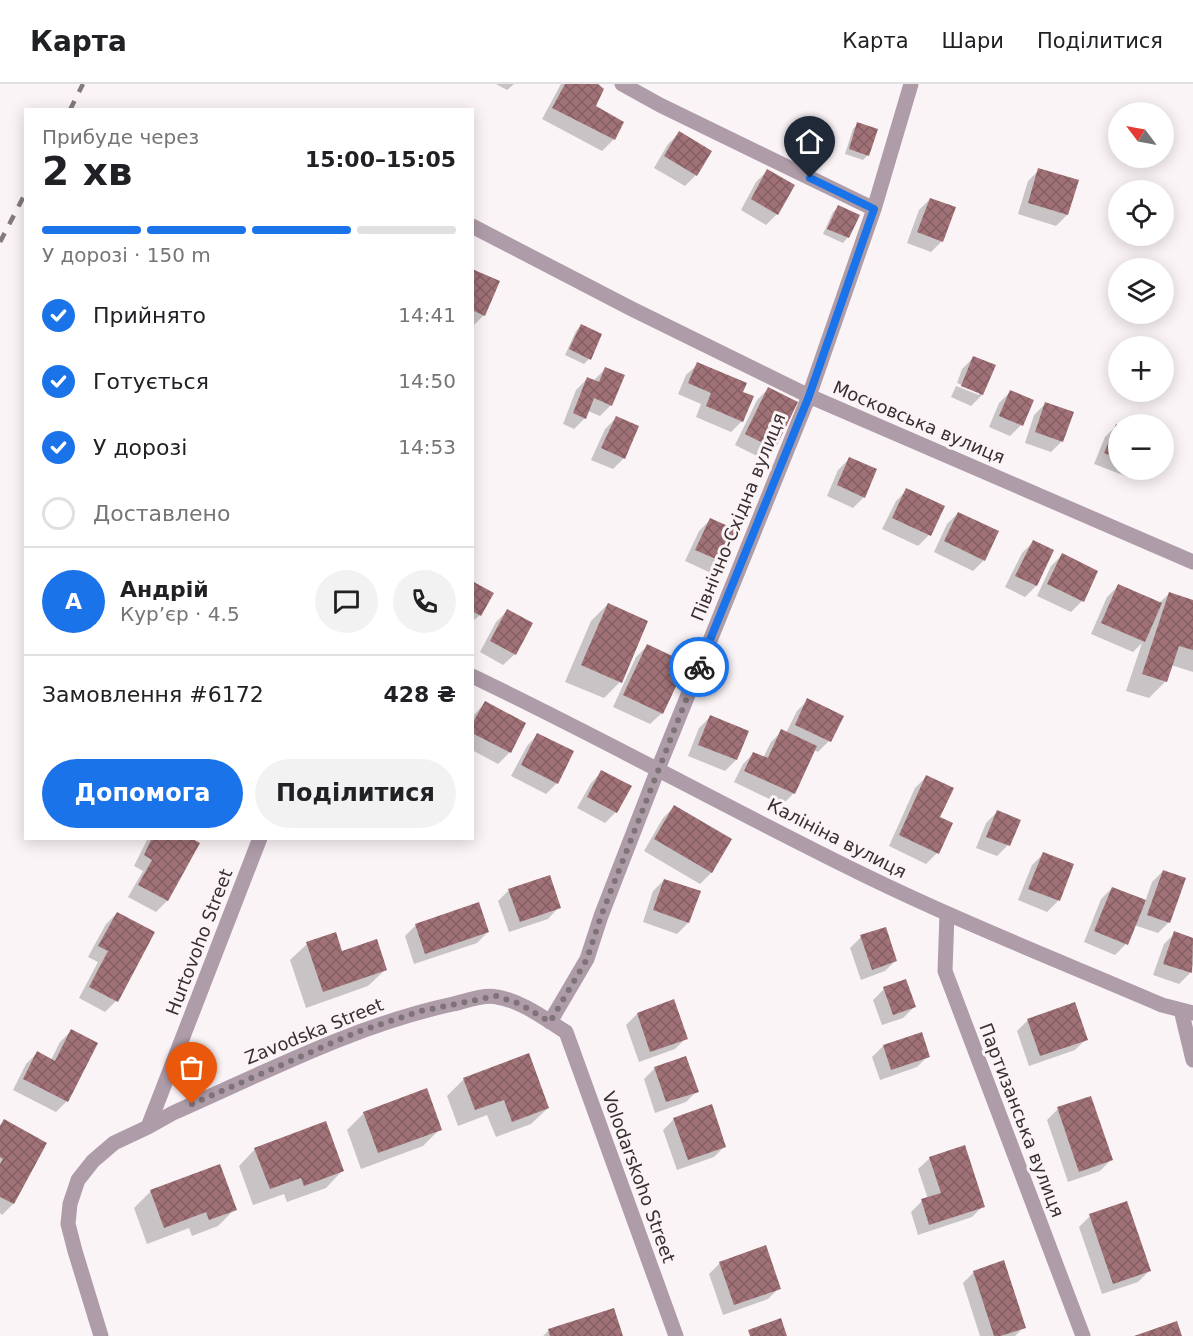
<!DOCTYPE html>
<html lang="uk">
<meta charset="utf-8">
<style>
body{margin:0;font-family:"DejaVu Sans",sans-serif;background:#f2f2f2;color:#202124;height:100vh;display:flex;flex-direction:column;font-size:22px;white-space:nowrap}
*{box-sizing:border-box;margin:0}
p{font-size:20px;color:#757577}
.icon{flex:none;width:33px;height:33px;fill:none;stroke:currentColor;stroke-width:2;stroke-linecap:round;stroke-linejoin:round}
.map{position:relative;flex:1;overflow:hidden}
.side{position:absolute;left:24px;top:24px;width:450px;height:732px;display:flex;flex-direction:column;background:#fff;border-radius:0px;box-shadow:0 3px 15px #0003}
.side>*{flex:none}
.needle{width:39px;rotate:302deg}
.fabs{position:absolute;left:1108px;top:18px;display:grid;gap:12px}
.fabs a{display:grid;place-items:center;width:66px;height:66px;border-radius:50%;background:#fff;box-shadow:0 3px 15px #0003;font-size:30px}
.pin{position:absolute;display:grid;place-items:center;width:51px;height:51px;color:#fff;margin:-62px -26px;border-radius:50% 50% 50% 0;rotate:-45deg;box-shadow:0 0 6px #0007}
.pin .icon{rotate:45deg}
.courier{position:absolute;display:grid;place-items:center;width:60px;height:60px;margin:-30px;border:4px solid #1a73e8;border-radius:50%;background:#fff;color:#222;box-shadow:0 2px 8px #0007}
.overview em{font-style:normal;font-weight:700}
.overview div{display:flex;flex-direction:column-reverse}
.overview{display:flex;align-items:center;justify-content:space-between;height:102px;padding:0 18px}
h1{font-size:39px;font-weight:700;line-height:45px}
.bar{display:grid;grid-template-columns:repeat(4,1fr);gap:9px 6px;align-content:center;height:72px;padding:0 18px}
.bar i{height:8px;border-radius:4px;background:#e0e0e0}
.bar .current{background:#1a73e8}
.bar p{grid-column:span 4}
.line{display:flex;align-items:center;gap:15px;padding:0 18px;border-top:2px solid #e0e0e0}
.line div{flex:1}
.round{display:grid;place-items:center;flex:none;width:63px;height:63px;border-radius:32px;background:#f2f2f2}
ol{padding:0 18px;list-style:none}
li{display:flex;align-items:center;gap:18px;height:66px}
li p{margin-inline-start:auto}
li .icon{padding:6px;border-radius:50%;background:#1a73e8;color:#fff;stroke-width:4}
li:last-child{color:#757577}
li i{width:33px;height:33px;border:3px solid #e0e0e0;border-radius:50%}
.cta{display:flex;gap:12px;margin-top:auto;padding:12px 18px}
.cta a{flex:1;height:69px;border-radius:36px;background:#1a73e8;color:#fff;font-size:24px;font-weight:700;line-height:69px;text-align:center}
.cta a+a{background:#f2f2f2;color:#202124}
header{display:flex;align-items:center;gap:36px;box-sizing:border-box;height:84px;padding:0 30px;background:#fff;border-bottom:2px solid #e0e0e0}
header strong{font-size:28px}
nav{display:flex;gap:33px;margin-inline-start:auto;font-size:21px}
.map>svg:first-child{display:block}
.shadow{fill:#0003}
.building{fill:url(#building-cross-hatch)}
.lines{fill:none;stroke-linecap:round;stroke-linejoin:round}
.minor{stroke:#ae9ca9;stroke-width:15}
.rail{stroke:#84797d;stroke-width:4.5;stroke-dasharray:10 10;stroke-linecap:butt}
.done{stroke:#7e7377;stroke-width:6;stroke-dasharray:0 10.8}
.route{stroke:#1a73e8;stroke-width:8}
.labels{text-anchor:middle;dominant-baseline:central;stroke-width:6;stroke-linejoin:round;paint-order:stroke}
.street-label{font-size:18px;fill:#3b2e33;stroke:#fbf4f6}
</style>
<header>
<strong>Карта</strong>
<nav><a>Карта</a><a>Шари</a><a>Поділитися</a></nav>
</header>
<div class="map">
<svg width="1193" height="1252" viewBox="0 0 1193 1252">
<defs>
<pattern id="building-cross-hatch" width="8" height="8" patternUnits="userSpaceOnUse" patternTransform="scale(1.5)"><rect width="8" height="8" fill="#a07277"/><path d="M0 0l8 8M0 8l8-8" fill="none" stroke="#845e62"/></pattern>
</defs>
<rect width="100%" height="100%" fill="#fbf4f6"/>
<!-- shadow -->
<path class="shadow" d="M496 0H514L507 6Z
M561 0H596L594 23 622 38 613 56 602 67 542 35Z
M858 40 868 71 863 76 845 70 853 45Z
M679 49 696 91 685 102 654 84 668 60Z
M1039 86 1067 131 1056 142 1018 130 1028 97Z
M767 87 777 130 766 141 741 126 756 98Z
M930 115 942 157 931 168 907 159 919 126Z
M838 123 848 153 843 159 823 150 833 128Z
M472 187 484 231 473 242H472Z
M581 242 589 275 584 280 565 271 576 247Z
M973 274 982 311 971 322 951 313 956 302 979 311V308L957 299 962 285Z
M698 280 741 308 742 337 731 348 696 333 701 320 678 310 686 291Z
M605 285 611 321 600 332 588 327 585 334 574 345 563 340 576 306 587 295 594 296Z
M768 305 774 364 763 375 735 361 757 316Z
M1010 308 1021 341 1010 352 989 343 999 319Z
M1045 320 1062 357 1051 368 1025 359 1034 331Z
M616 334 624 374 613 385 591 376 605 345Z
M1116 342 1119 343V386H1135L1128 393 1094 380 1105 353Z
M849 375 864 413 853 424 827 412 838 386Z
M907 406 929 451 918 462 882 445 896 417Z
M958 429 984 476 973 487 934 468 947 440Z
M710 436 722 477 711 489 685 477 699 447Z
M1033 458 1052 467 1036 502 1025 513 1005 503 1022 469Z
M1062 471 1082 517 1071 528 1037 512 1051 482Z
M472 498 480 531 472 538Z
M1118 502 1159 519 1169 510 1193 517V588L1171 581 1166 597 1149 614 1126 607 1142 559 1133 568 1091 550 1107 513Z
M608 520 620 598 604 614 565 598 591 537Z
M507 527 515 570 503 581 480 568 496 538Z
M647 562 662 629 650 640 613 623 636 573Z
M808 616 842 633 829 657 818 668 814 666 793 710 782 721 734 698 743 680 754 669 763 674 771 658 782 647 786 649 797 627Z
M485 619 524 640 509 669 498 680 472 666V633Z
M710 633 747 648 736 676 725 687 688 672 699 644Z
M538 650 557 699 546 710 511 692 527 662Z
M602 688 616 728 605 739 577 724 591 699Z
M926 693 938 734 937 769 926 780 889 762 915 704Z
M674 723 730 756 711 789 700 800 644 767 663 734Z
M997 728 1019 736 1008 761 997 772 976 764 986 739Z
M148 754H188L198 760 167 817 156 828 128 813 143 787 134 782Z
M1043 770 1072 781 1058 817 1047 828 1018 816 1032 781Z
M1163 787 1169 838 1158 849 1134 841 1126 860 1115 871 1084 858 1101 815 1112 804 1145 818 1152 798Z
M664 796 688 839 677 850 643 838 653 807Z
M509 806 559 823 548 835 509 848 498 817Z
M117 829 153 849 116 917 105 928 79 914 98 878 88 873 106 840Z
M416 841 488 848 477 859 414 880 405 852Z
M1175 849 1193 855V881L1190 889 1179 900 1153 891 1164 860Z
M861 853 896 876 885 887 861 896 850 864Z
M307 860 341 869 385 886 368 902 306 924 290 876Z
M884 905 914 923 903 934 882 941 873 916Z
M637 930 686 954 675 965 639 978 626 941Z
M1028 936 1086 955 1075 966 1029 982 1017 947Z
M71 947 67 1017 56 1028 13 1006 26 980 37 969 51 976 60 958Z
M883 962 928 972 917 983 880 996 872 973Z
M655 984 697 1007 686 1018 655 1029 644 995Z
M464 995 548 1024 531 1040 496 1053 487 1031 458 1042 447 1012Z
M1058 1025 1111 1076 1100 1087 1068 1098 1047 1036Z
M364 1029 440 1045 423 1062 361 1085 347 1046Z
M674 1035 725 1062 714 1073 677 1086 663 1046Z
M4 1037 13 1120 2 1131 0 1129V1041Z
M255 1065 342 1087 326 1104 287 1118 284 1110 253 1121 239 1082Z
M930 1074 983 1122 972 1133 918 1151 911 1128 922 1117 928 1115 918 1085Z
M151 1107 235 1125 218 1142 192 1152 189 1144 147 1160 134 1124Z
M1090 1132 1149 1187 1138 1198 1102 1210 1079 1143Z
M720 1179 779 1204 768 1215 723 1231 709 1190Z
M974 1188 1024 1243 1015 1252H980L963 1199Z
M549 1246 621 1252H543Z"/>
<!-- building -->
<path class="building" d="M565 0H598L604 5 596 22 624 38 615 56 552 24Z
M857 38 878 45 869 72 849 65Z
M679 47 712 67 697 92 664 72Z
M1038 84 1079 96 1068 131 1028 119Z
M767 85 795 101 778 131 751 115Z
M930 114 956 123 943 158 917 148Z
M838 121 860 131 849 154 827 145Z
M472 185 500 197 485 232 472 226Z
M581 240 602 250 591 276 569 265Z
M973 272 996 281 983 311 961 302Z
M697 278 747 299 743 308 754 312 743 338 706 322 711 309 688 299Z
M605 283 625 291 612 322 594 314 586 335 573 329 587 293 599 298Z
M768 303 798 318 775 365 745 350Z
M1010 306 1034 316 1023 342 999 332Z
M1045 318 1074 328 1063 358 1035 348Z
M616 332 639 342 625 375 601 364Z
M1116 340 1119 342V375L1104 369Z
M849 373 877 385 865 414 837 401Z
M906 404 945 422 931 452 892 434Z
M958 428 999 447 985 477 944 457Z
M710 434 737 446 723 478 695 466Z
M1033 456 1054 466 1037 502 1015 492Z
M1062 469 1098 487 1084 518 1047 500Z
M472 497 494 509 481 532 472 527Z
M1118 500 1162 519 1145 558 1101 539Z
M1169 508 1193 516V566L1179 562 1167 598 1142 590Z
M608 519 648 537 622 599 581 581Z
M507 525 533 539 516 571 490 557Z
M647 560 687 579 663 630 623 611Z
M807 614 844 632 831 658 795 641Z
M485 617 526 639 511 669 472 649V640Z
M710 631 749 647 737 676 698 661Z
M781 645 817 662 795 710 744 687 753 668 768 674Z
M537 649 574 667 558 700 521 681Z
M601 686 632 702 617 729 587 713Z
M926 691 954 704 940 733 953 739 939 770 899 751Z
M674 721 732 755 712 789 654 755Z
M997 726 1021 736 1010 762 986 753Z
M152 754H191L200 759 168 817 138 801 152 776 144 771Z
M1043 768 1074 780 1060 817 1028 805Z
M1163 786 1186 794 1170 839 1147 831Z
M550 791 561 824 520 838 508 805Z
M664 795 701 807 689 839 653 826Z
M1112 803 1146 816 1128 861 1094 847Z
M479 818 489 848 425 870 415 840Z
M117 828 155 848 118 918 89 903 108 867 98 862Z
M886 843 897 877 872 886 860 851Z
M1174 847 1193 854 1192 889 1163 880Z
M336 848 342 867 377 855 387 886 323 908 306 858Z
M906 895 916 923 893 931 883 903Z
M674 915 688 955 650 968 637 929Z
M1075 918 1088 956 1040 972 1027 935Z
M71 945 98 959 68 1018 23 995 37 967 55 977Z
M922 948 930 973 891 986 883 961Z
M529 969 549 1024 512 1038 504 1016 475 1026 463 994Z
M686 972 699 1008 666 1018 654 983Z
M427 1004 442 1046 378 1069 363 1028Z
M1091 1012 1113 1076 1079 1088 1057 1023Z
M712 1020 726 1063 688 1076 673 1034Z
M4 1035 47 1059 14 1120 0 1113V1080L3 1075 0 1073V1042Z
M326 1037 344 1087 304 1102 301 1094 270 1105 254 1064Z
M965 1061 985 1123 929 1141 921 1115 941 1109 929 1073Z
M220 1080 237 1126 209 1136 206 1128 164 1144 150 1106Z
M1127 1117 1151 1187 1113 1200 1089 1130Z
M766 1161 781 1205 734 1221 719 1178Z
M1004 1176 1026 1244 1000 1252H994L973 1187Z
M614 1224 623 1252H550L548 1245Z
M781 1234 787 1252H750L748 1246Z
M1177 1237 1182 1252H1134Z"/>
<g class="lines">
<!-- minor -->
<path class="minor" d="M622 0 660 21 874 125
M472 142 632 225 809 312 1193 478
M472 592C604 655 731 726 862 790 960 838 1062 878 1162 921L1193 929
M947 830 945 887 1083 1252
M1181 926 1193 976
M550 938 587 875 601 832 658 685 809 312 874 125 911 0
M148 1043 173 1029C264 989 355 941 453 920 466 917 484 910 497 913 522 917 545 935 566 948L676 1252
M101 1252 75 1167 68 1140 70 1120 78 1096 93 1077 114 1059 148 1043 260 754"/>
<!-- rail -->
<path class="rail" d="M70 26 83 0
M0 158 26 108"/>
</g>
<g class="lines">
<!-- done -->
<path class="done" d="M192 1020 357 948 421 927 496 912 520 920 550 938 587 875 601 832 699 583"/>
<!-- route -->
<path class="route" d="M699 583 809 312 874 125 810 94"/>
</g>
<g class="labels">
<!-- street labels -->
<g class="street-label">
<text transform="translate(919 338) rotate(23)">Московська вулиця</text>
<text transform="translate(738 433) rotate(-68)">Північно-Східна вулиця</text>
<text transform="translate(837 754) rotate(27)">Калініна вулиця</text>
<text transform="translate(199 858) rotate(-69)">Hurtovoho Street</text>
<text transform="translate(314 947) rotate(-22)">Zavodska Street</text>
<text transform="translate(1022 1036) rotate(69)">Партизанська вулиця</text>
<text transform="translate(639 1093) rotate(70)">Volodarskoho Street</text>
</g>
</g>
</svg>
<div class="fabs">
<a><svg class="needle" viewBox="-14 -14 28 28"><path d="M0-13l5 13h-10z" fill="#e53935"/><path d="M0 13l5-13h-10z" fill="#757577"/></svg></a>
<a><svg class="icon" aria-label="locate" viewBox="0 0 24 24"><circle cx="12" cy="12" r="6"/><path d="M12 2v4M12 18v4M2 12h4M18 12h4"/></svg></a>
<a><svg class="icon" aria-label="layers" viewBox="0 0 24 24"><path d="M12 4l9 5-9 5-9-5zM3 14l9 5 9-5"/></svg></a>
<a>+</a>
<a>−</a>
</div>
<div class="pin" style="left:192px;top:1020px;background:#ea580c"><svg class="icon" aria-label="bag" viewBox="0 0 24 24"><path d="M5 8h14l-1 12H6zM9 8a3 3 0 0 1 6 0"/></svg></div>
<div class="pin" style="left:810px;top:94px;background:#1f2937"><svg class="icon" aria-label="home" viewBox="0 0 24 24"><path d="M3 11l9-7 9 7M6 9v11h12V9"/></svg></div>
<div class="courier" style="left:699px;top:583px"><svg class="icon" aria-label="bike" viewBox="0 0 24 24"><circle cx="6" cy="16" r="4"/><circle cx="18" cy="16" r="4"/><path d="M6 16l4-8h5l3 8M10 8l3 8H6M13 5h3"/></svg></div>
<section class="side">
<div class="overview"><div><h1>2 хв</h1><p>Прибуде через</p></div><em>15:00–15:05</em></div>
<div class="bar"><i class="current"></i><i class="current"></i><i class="current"></i><i></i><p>У дорозі · 150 m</p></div>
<ol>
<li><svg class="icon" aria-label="check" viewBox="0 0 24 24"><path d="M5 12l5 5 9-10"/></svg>Прийнято<p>14:41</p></li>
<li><svg class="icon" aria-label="check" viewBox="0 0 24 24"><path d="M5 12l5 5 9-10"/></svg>Готується<p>14:50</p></li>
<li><svg class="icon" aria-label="check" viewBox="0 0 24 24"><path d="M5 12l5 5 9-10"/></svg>У дорозі<p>14:53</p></li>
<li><i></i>Доставлено</li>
</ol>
<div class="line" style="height:108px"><b class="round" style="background:#1a73e8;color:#fff">А</b><div><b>Андрій</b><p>Кур’єр · 4.5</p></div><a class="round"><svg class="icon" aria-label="chat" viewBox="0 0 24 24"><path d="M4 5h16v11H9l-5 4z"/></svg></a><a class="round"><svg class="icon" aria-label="phone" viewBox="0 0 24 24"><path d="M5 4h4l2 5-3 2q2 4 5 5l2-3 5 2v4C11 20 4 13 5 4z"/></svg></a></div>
<div class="line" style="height:78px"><div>Замовлення #6172</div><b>428 ₴</b></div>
<div class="cta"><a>Допомога</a><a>Поділитися</a></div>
</section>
</div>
